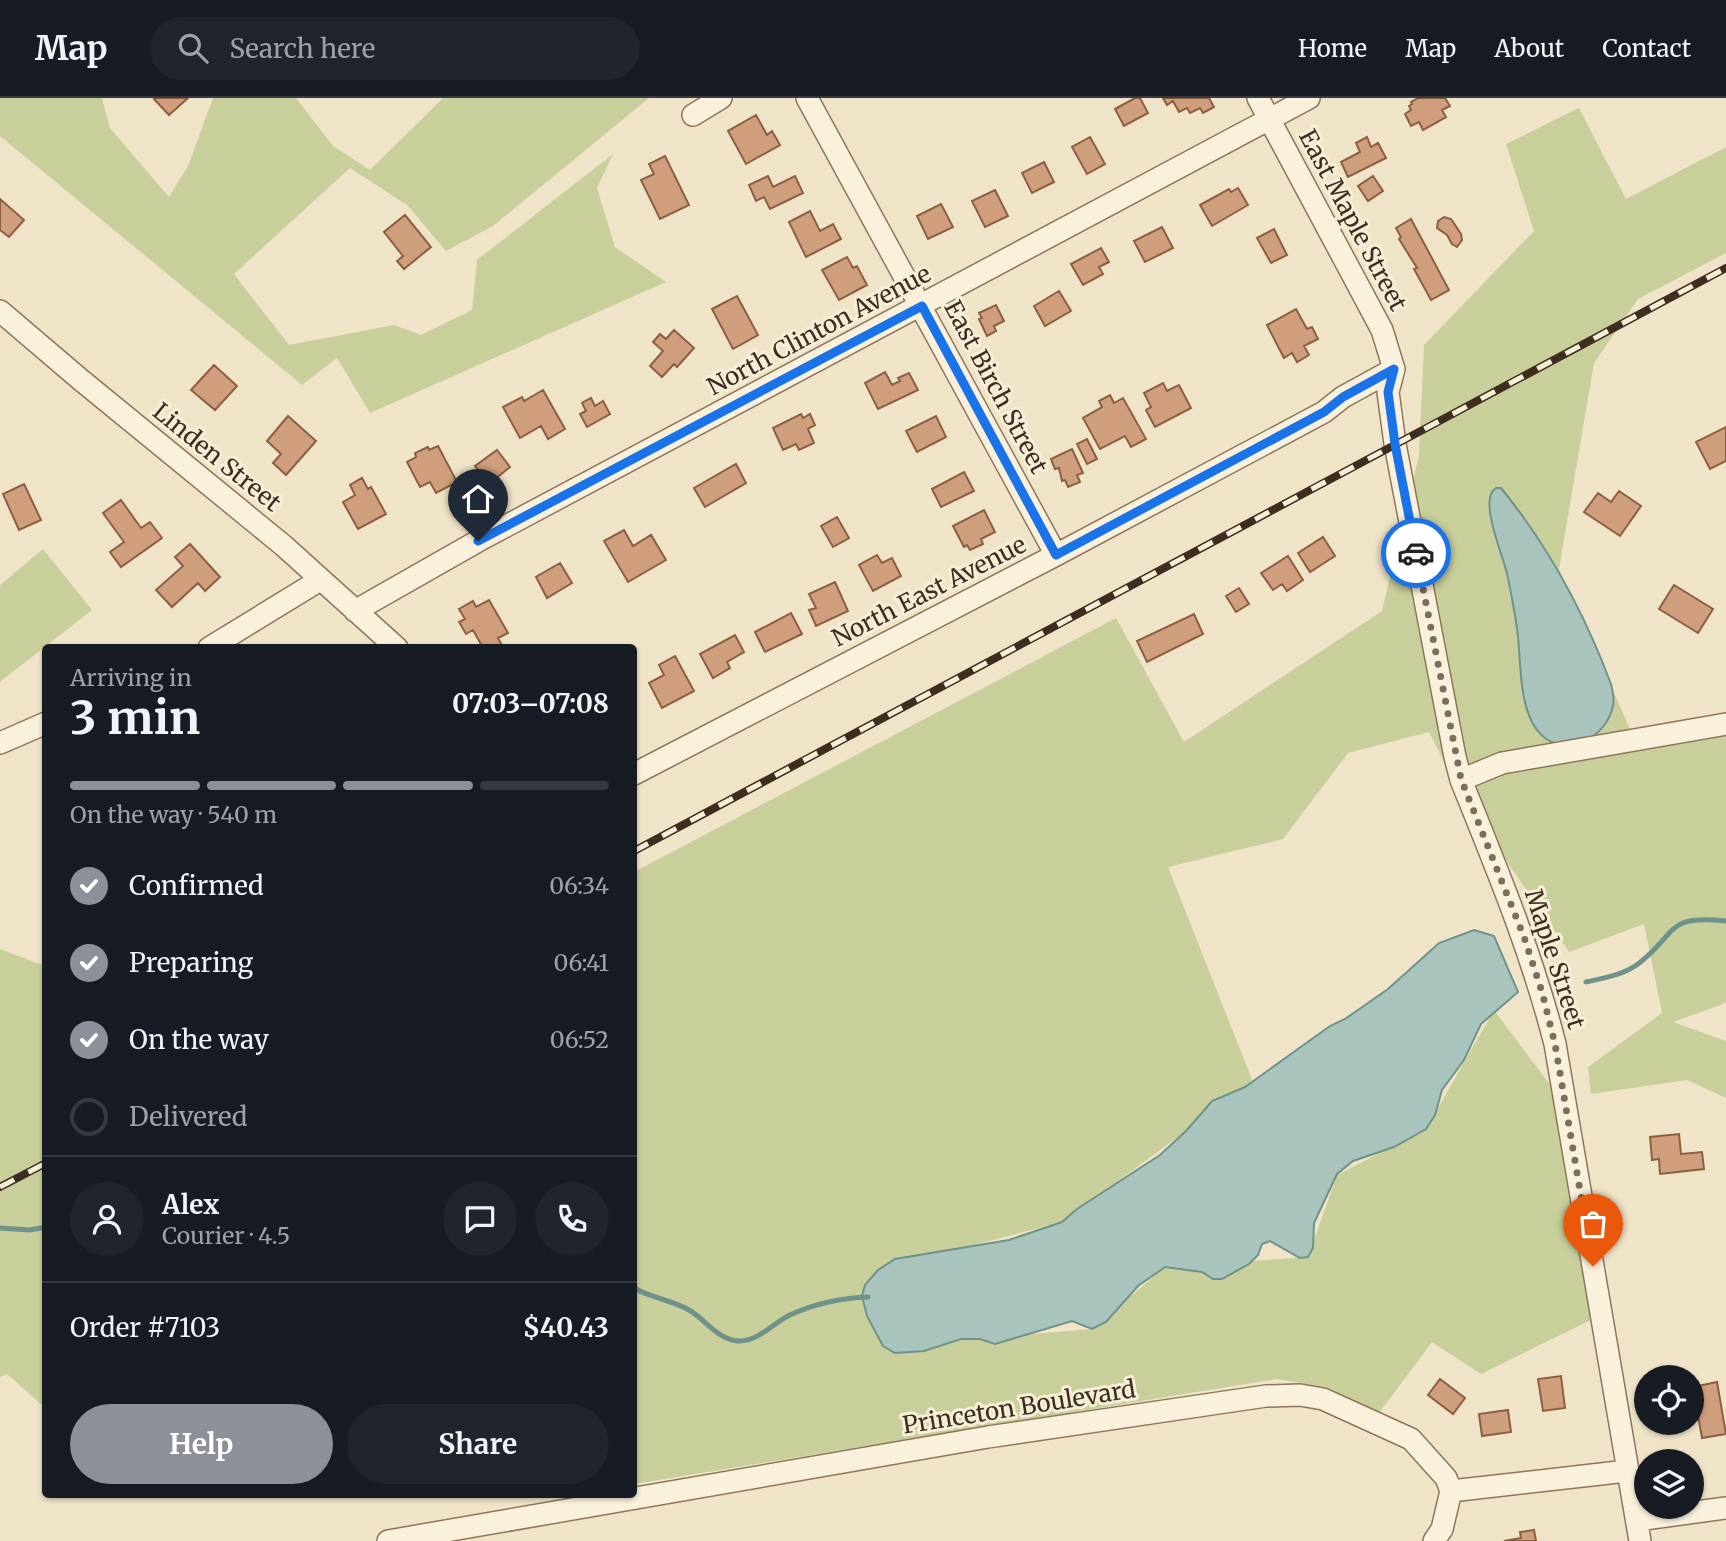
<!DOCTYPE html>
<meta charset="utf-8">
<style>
body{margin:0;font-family:Merriweather,serif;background:#20242c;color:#f1f3f6;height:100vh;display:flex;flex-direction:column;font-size:26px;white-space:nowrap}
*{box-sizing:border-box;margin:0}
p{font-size:23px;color:#9ea1a6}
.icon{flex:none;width:38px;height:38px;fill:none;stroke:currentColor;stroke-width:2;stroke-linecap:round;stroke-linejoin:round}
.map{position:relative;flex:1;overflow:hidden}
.sheet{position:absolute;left:42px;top:546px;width:595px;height:854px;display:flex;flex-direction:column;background:#171b24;border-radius:7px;box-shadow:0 2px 5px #0004}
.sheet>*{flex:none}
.tools{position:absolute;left:1634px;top:1267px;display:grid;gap:14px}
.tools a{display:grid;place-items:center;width:70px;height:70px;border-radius:50%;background:#171b24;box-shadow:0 2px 5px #0004;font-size:35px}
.pin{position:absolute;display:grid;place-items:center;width:60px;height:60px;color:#fff;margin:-72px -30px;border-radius:50% 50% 50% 0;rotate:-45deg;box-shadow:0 0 7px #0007}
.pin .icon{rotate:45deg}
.courier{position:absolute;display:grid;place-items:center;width:70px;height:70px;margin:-35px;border:5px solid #1a73e8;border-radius:50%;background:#fff;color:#222;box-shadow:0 2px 9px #0007}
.overview em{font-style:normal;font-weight:700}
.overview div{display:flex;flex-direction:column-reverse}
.overview{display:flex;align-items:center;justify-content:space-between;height:119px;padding:0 28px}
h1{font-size:46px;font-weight:700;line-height:52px}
.bar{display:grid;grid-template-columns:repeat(4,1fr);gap:10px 7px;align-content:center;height:84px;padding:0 28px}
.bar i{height:9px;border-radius:5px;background:#363941}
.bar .current{background:#8c9099}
.bar p{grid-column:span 4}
.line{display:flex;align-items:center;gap:18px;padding:0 28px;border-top:2px solid #363941}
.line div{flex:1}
.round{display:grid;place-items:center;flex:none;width:74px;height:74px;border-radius:37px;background:#20242c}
ol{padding:0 28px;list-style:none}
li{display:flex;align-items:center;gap:21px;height:77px}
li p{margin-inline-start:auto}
li .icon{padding:7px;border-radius:50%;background:#8c9099;color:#fff;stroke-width:4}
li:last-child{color:#9ea1a6}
li i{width:38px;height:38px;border:4px solid #363941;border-radius:50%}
.action{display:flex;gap:14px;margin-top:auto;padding:14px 28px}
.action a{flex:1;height:80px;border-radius:42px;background:#8c9099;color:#fff;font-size:28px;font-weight:700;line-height:80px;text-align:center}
.action a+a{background:#20242c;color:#f1f3f6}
header{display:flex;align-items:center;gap:42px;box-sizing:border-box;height:98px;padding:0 35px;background:#171b24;border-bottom:2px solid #363941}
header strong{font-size:33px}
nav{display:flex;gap:38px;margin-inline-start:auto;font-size:24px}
.search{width:490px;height:63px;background:#20242c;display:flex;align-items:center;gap:18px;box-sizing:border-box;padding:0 24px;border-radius:38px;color:#9ea1a6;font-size:26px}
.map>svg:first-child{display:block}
.green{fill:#c9cf9b}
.water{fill:#a9c4bc;stroke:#6f938a;stroke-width:2}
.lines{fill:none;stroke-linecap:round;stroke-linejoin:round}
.stream{stroke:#6f938a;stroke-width:5}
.building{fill:#cf9f7d;stroke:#8d5f41;stroke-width:2}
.minor-casing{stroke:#8d765c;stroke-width:24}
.minor{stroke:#faf1dc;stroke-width:21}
.rail-casing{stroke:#3d2e20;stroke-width:8}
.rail{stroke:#f7eed8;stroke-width:5;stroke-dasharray:16;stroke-linecap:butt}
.done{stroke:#7c6e5b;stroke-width:7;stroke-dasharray:0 12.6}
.route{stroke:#1a73e8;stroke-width:9}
.labels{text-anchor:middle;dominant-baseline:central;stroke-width:6;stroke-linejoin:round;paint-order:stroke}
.street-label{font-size:24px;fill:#3d2e20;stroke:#f7eed8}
</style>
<header>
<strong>Map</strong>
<div class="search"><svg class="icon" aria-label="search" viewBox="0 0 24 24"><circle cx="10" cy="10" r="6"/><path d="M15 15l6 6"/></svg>Search here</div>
<nav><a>Home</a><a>Map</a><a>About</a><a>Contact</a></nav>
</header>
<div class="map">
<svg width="1726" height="1443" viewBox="0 0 1726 1443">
<rect width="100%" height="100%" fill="#f0e4c8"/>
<!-- green -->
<path class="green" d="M0 0H102L110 30 169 99 188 68 213 0H296L333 48 370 72 443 0H649L493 128 446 153 407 107 350 70 234 176 289 247 394 227 421 237 472 212 477 162 613 56 597 90 615 149 666 184 370 315 337 260 302 287 0 38Z
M1579 10 1626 101 1726 49V155L1638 201 1594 265 1559 471 1638 649 1726 635V905L1673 924 1726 943V1000L1687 982 1591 996 1588 969 1662 915 1644 826 1569 854 1461 697 1429 634 1348 655 1283 741 1168 769 1253 984 1062 1124 878 1172 883 1248 1092 1231 1165 1169 1308 1159 1337 1077 1426 1031 1494 912 1560 1000 1597 1219 1481 1276 1432 1244 1379 1315 1329 1290 1277 1281 634 1386V774L1116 520 1184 644 1382 513 1419 357 1424 247 1534 133 1506 46Z
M43 451 92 512 0 584V487Z
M0 851 45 868V1310L7 1276 0 1279Z"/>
<!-- water -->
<path class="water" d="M1496 390H1501C1549 449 1584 514 1611 586 1613 595 1615 603 1612 612 1602 644 1560 662 1537 632 1519 608 1521 567 1518 539 1516 519 1512 500 1508 480 1505 461 1477 401 1496 390Z
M1474 832 1494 838 1518 894 1481 926 1464 962 1442 992 1435 1017 1426 1031 1394 1049 1353 1063 1337 1076 1314 1125 1313 1150 1308 1159 1300 1160 1270 1143 1262 1146 1258 1157 1249 1166 1222 1181H1213L1202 1174 1165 1169 1138 1188 1106 1224 1092 1231 1072 1223 995 1246 980 1241H961L924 1253 895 1255 883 1248 867 1218 862 1198 865 1187 878 1172 895 1161 1009 1142 1062 1124 1077 1111 1160 1057 1187 1032 1212 1003 1245 989 1330 928 1345 921 1388 891 1439 845Z"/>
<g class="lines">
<!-- stream -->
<path class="stream" d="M1586 884C1604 880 1623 877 1638 866 1678 836 1664 816 1726 823
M0 1130 30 1132 46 1129
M634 1190C651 1200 672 1202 689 1212 705 1221 718 1242 738 1243 758 1244 773 1225 790 1217 816 1205 840 1200 868 1199"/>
</g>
<!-- building -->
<path class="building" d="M156 0H188L169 17 154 1Z
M1135 0H1140L1148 15 1124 28 1115 11Z
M1163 0H1209L1214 9 1203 15 1200 10 1190 15 1187 10 1179 14 1173 3 1167 7Z
M1418 0H1445L1450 8 1442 12 1446 19 1423 32 1419 24 1411 28 1405 16 1411 12 1409 8 1412 6 1411 4Z
M756 17 767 37 772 33 780 47 746 66 728 33Z
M1090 39 1105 66 1087 76 1072 49Z
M1367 39 1371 49 1378 45 1386 60 1348 79 1341 64 1360 54 1356 45Z
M665 58 689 107 660 121 641 82 654 76 649 66Z
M1044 64 1054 84 1032 95 1022 75Z
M768 78 773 89 795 78 803 95 770 111 764 99 756 103 749 87Z
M1373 78 1383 93 1368 103 1358 88Z
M1238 90 1248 107 1212 128 1200 107 1229 91 1231 94Z
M995 92 1008 118 985 129 972 103Z
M0 101 24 122 9 139 0 132Z
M941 106 953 129 928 141 917 118Z
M810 113 820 133 833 126 841 141 806 159 789 124Z
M405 117 431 149 404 171 397 163 403 158 384 134Z
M1444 119 1451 121 1461 136 1462 142 1457 149 1452 146 1447 137 1437 130 1438 123Z
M1411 121 1449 192 1431 202 1414 171 1417 170 1399 141 1401 139 1396 130Z
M1162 129 1173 150 1145 164 1134 143Z
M1274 131 1287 157 1271 165 1257 140Z
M1101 150 1109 164 1099 169 1103 176 1083 187 1071 166Z
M847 159 853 170 857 168 867 187 839 202 822 172Z
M1059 193 1071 213 1045 228 1034 208Z
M737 198 758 237 733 251 712 211Z
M996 207 1004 223 994 228 996 233 987 238 979 221 982 220 979 215Z
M1296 211 1307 231 1312 229 1318 241 1304 248 1309 257 1297 264 1292 255 1284 260 1267 227Z
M674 232 694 250 677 269 674 266 662 279 650 268 663 253 653 244 660 236 666 241Z
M214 267 237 288 215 312 191 292Z
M885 274 892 287 900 283 898 280 909 275 918 292 878 311 865 285Z
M1163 285 1167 293 1179 287 1191 310 1155 329 1146 312 1151 309 1144 295Z
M543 292 565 331 548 341 541 328 520 340 503 309 522 299 524 303Z
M1110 297 1114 305 1123 300 1146 341 1131 349 1125 338 1100 351 1083 320 1102 309 1099 303Z
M591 300 595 308 603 303 610 316 587 329 580 316 586 313 582 305Z
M801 316 803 320 810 316 815 327 808 331 814 345 799 352 796 346 783 352 773 330Z
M288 318 316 343 286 377 273 365 281 356 267 343Z
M936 318 946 339 917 354 906 333Z
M1726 329V363L1710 371 1696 344Z
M1087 341 1097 361 1087 366 1077 346Z
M438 348 457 384 436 395 430 384 420 389 407 364 416 359 415 355 428 349 429 352Z
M1072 351 1083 375 1077 377 1080 384 1068 389 1065 382 1062 383 1059 370 1055 371 1051 361Z
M497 352 510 369 489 386 475 368Z
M736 366 746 385 705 409 694 390Z
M964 374 974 393 941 409 932 391Z
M362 380 368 391 371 389 386 416 358 431 343 404 355 397 350 387Z
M24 386 41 422 19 432 3 396Z
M1619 393 1641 408 1620 438 1584 414 1598 395 1611 404Z
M121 402 141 430 150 424 162 440 121 469 110 454 124 444 103 415Z
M984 412 995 434 981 441 983 446 970 452 967 447 964 449 953 428Z
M837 419 849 440 833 449 821 428Z
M624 432 633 448 651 437 666 462 628 484 604 443Z
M1323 439 1335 458 1310 474 1298 455Z
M190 446 220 479 205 493 198 485 172 509 156 492 183 468 175 459Z
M877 457 882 465 892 460 901 478 873 493 859 467Z
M1288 458 1303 482 1287 493 1282 486 1273 492 1261 475Z
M560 465 572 485 547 500 536 479Z
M835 484 848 513 816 528 809 512 816 510 809 496Z
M1674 487 1713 511 1698 535 1659 511Z
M1239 490 1249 506 1236 514 1226 498Z
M489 502 508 535 498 540 503 549 501 550H483L473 532 466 536 459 524 465 521 459 511 473 503 476 509Z
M791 515 802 536 765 554 755 534Z
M1194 516 1203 536 1147 564 1137 543Z
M735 537 744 554 727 564 730 570 713 580 700 556Z
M675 558 694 593 662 610 649 585 664 577 659 567Z
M1679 1036 1681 1056 1702 1054 1704 1071 1660 1076 1659 1061 1652 1062 1650 1039Z
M1561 1278 1565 1310 1543 1313 1538 1281Z
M1440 1281 1465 1300 1453 1316 1428 1297Z
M1717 1284 1726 1336 1702 1340 1693 1289Z
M1508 1312 1511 1334 1482 1338 1479 1316Z
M1534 1432 1536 1443H1504L1521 1440 1520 1434Z"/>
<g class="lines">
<!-- minor casing -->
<g class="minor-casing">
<path id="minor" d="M807 0 1056 457
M1258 0 1382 232 1394 271 1388 294 1395 346 1455 659 1461 682C1496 769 1532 855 1555 946L1640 1443
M693 17 721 0
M0 213 81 282 284 448 397 550
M355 513 478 443 1309 0
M209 550 320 482
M0 645 46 625
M634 676 1056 457 1324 314 1343 299 1394 271
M1461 682 1502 665 1726 626
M1451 1393 1627 1373
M1637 1422 1726 1410
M388 1443 988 1339 1266 1298 1300 1297 1323 1301 1411 1341 1446 1380 1451 1393
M1434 1443 1442 1431 1451 1393"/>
</g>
<!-- minor -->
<use href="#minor" class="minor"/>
<!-- rail casing -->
<g class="rail-casing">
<path id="rail" d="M634 753 1726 170
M0 1089 46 1065"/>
</g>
<!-- rail -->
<use href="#rail" class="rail"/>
</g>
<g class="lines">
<!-- done -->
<path class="done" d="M1416 455 1461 681 1524 839 1542 894 1555 946 1593 1168"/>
<!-- route -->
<path class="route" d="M478 443 922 208 1056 457 1324 314 1343 299 1394 271 1388 294 1395 346 1416 455"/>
</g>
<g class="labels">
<!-- street labels -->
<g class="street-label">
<text transform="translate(1353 122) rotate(62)">East Maple Street</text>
<text transform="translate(819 232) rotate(-28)">North Clinton Avenue</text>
<text transform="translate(996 289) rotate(62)">East Birch Street</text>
<text transform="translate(217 359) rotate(39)">Linden Street</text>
<text transform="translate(929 493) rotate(-27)">North East Avenue</text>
<text transform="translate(1555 861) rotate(72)">Maple Street</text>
<text transform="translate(1019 1309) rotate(-9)">Princeton Boulevard</text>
</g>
</g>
</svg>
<div class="tools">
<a><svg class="icon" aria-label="locate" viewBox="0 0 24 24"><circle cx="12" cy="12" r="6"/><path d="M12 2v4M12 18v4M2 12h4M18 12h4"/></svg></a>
<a><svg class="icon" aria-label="layers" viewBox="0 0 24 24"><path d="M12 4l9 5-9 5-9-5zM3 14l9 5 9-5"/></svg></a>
</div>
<div class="pin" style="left:1593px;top:1168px;background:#ea580c"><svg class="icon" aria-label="bag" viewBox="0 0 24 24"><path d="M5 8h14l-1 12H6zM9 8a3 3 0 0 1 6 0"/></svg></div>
<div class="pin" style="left:478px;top:443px;background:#1f2937"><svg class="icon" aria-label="home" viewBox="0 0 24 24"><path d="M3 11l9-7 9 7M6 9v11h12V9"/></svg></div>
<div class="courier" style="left:1416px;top:455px"><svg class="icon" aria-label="car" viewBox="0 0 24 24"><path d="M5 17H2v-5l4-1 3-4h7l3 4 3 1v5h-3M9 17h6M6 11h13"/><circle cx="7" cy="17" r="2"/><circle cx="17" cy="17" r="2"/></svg></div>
<section class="sheet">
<div class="overview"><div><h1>3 min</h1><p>Arriving in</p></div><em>07:03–07:08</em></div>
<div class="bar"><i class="current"></i><i class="current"></i><i class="current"></i><i></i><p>On the way · 540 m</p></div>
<ol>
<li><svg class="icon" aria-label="check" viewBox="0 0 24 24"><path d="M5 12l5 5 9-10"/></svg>Confirmed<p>06:34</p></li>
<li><svg class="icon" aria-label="check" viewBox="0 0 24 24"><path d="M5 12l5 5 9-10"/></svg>Preparing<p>06:41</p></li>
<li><svg class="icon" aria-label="check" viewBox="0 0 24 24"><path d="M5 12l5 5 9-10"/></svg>On the way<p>06:52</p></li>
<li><i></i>Delivered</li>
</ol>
<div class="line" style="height:126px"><a class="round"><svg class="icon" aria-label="person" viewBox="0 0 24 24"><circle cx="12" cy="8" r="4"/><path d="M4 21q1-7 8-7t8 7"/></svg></a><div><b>Alex</b><p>Courier · 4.5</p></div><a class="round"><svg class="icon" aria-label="chat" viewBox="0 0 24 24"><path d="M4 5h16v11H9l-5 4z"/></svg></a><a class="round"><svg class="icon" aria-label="phone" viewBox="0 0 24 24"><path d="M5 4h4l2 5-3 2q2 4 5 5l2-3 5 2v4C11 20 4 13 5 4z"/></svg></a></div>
<div class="line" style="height:91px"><div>Order #7103</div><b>$40.43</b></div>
<div class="action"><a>Help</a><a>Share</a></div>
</section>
</div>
